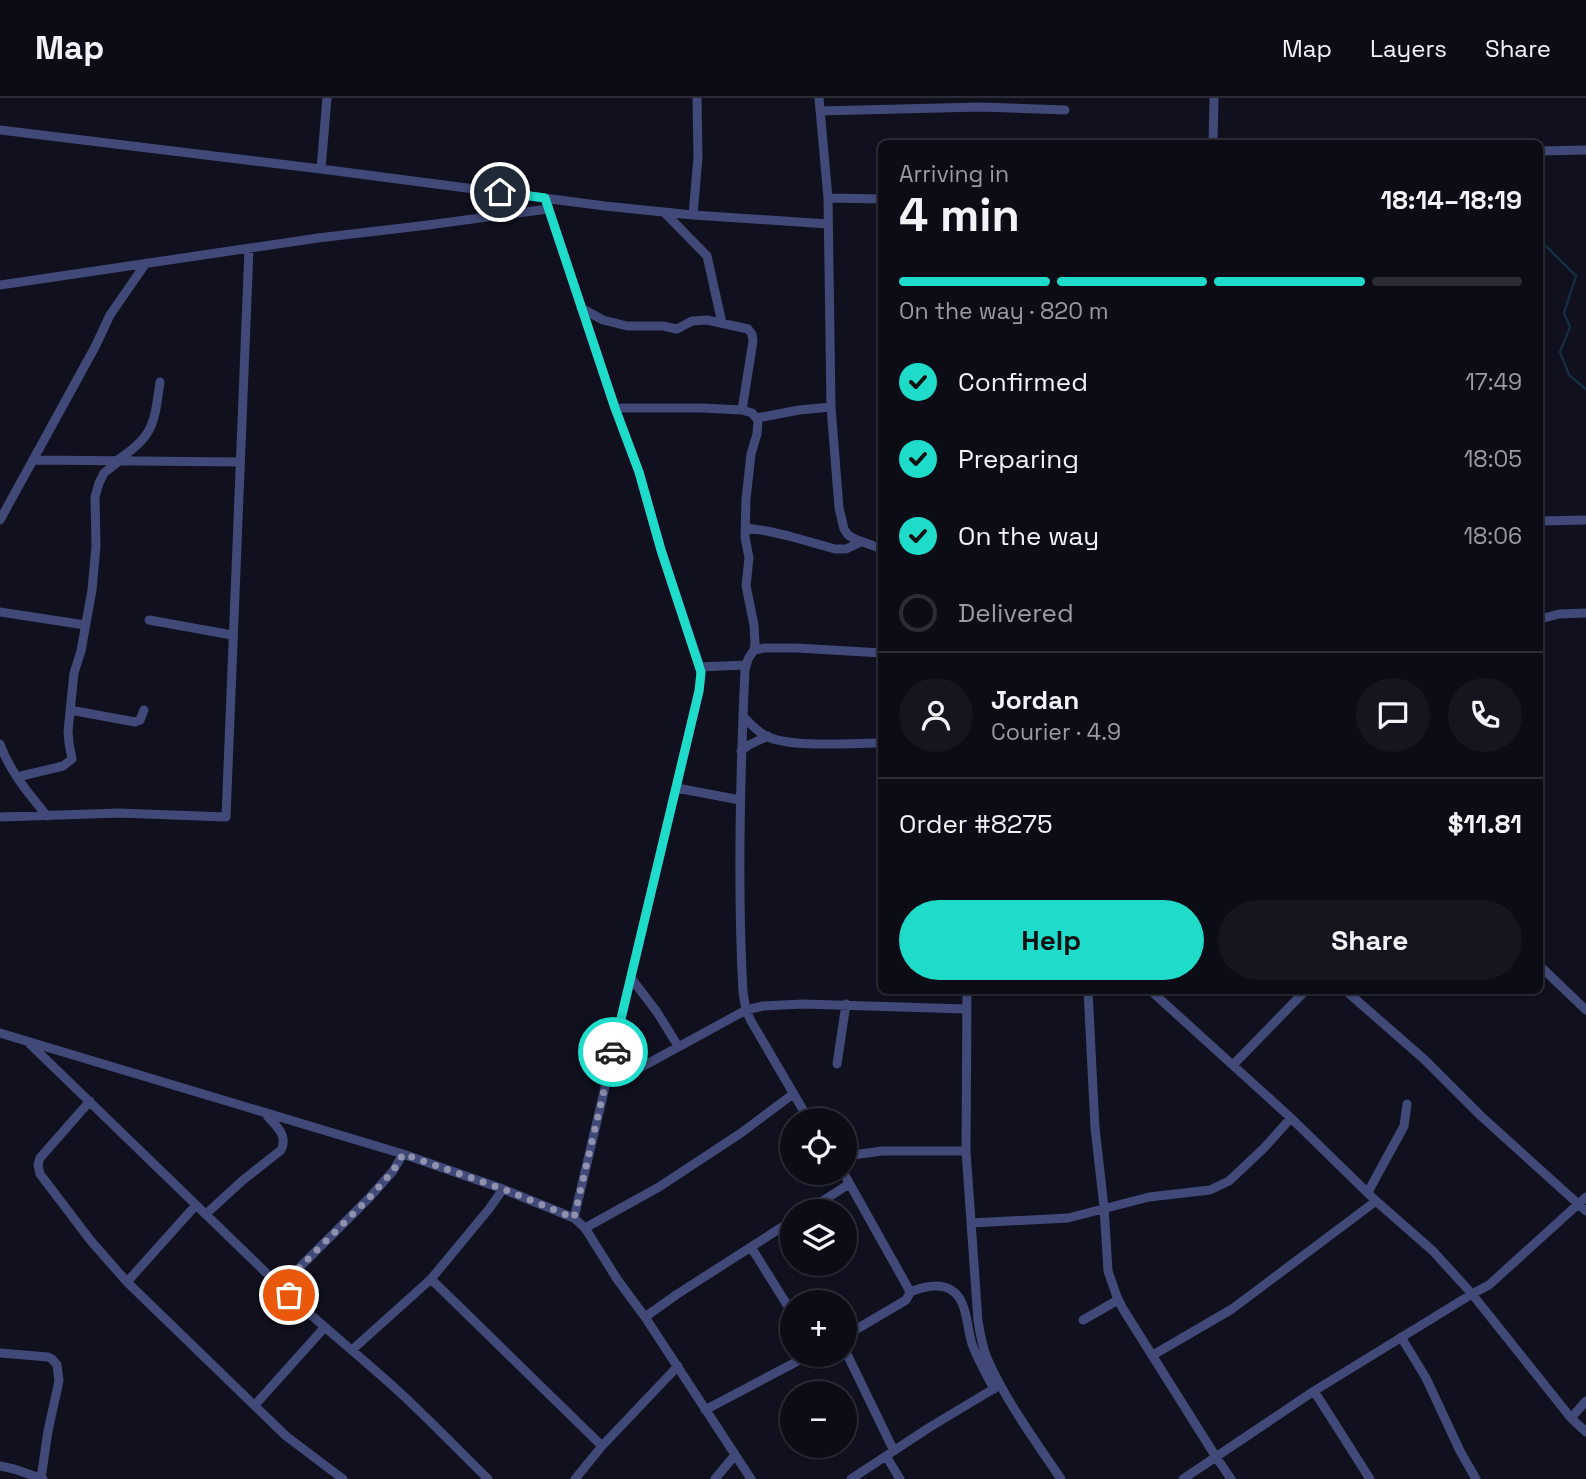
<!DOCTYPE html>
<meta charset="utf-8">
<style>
body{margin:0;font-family:"Space Grotesk",sans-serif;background:#151520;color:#f1f3f6;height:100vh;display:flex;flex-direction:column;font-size:26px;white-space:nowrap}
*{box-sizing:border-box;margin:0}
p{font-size:23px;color:#9a9ba1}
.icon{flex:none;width:38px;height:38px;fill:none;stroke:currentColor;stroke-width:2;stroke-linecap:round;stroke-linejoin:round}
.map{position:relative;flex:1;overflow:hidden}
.panel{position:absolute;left:878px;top:42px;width:665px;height:854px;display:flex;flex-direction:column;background:#0c0c17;border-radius:10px;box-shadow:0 2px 5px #0004,0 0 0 2px #2c2c36}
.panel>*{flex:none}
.controls{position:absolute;left:780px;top:1010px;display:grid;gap:14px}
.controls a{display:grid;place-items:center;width:77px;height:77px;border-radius:50%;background:#0c0c17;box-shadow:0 2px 5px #0004,0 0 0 2px #2c2c36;font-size:35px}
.pin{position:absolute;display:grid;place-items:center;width:60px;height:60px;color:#fff;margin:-30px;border:4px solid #fff;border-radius:50%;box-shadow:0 2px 7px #0007}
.courier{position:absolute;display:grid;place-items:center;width:70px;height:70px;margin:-35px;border:5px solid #1edbca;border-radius:50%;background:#fff;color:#222;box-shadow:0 2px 9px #0007}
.overview em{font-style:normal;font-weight:700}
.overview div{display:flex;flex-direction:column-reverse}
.overview{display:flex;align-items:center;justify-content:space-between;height:119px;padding:0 21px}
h1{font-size:46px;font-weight:700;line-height:52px}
.bar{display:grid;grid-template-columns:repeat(4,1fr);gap:10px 7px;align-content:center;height:84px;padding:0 21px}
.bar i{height:9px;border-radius:5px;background:#2c2c36}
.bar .active{background:#1edbca}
.bar p{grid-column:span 4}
.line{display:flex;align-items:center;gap:18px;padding:0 21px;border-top:2px solid #2c2c36}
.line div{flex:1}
.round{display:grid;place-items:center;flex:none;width:74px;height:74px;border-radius:37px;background:#151520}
ol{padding:0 21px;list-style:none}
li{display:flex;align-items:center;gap:21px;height:77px}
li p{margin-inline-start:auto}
li .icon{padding:7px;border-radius:50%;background:#1edbca;color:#111;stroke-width:4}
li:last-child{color:#9a9ba1}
li i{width:38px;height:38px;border:4px solid #2c2c36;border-radius:50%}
.cta{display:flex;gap:14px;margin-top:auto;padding:14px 21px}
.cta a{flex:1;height:80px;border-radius:42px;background:#1edbca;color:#111;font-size:28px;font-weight:700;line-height:80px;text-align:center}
.cta a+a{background:#151520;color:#f1f3f6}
header{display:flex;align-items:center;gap:42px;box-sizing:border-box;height:98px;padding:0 35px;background:#0c0c17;border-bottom:2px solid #2c2c36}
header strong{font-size:33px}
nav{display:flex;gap:38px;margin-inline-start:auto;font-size:24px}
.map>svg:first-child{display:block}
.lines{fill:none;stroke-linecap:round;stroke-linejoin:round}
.stream{stroke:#142d3f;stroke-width:2.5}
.minor{stroke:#414978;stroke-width:9}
.done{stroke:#8f91ad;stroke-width:7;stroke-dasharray:0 12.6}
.route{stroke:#1edbca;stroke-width:9}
</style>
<header>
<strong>Map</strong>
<nav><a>Map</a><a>Layers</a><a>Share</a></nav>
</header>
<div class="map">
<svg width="1586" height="1381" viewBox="0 0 1586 1381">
<rect width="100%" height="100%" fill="#10101f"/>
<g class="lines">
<!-- stream -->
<path class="stream" d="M1540 142 1576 178 1564 215 1570 229 1560 254 1569 277 1586 291"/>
<!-- minor -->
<path class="minor" d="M819 0 828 100 831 309 839 410 844 431 848 437 855 441 882 451
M820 13 980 9 1065 12
M0 32 321 71 605 108 693 117 828 126
M1213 46 1214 0
M1540 53 1586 52
M321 71 327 0
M545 100 615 310 639 374 661 452 700 569 701 578 699 593 574 1120
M828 100 882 101
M664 114 707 158 722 225
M693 117 698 59 697 0
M0 187 318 140 428 127 548 111
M581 210 603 222 627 228H663L677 231 692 223 707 222 748 231 752 236 753 243 742 312
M615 310H702L742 312 752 315 758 322 757 336 751 356 746 401 745 439 749 460 746 488 754 527 755 545 754 552 748 561 745 572C740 679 737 787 743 894L746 912 751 923 809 1022
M757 320 799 312 831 309
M34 362 240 364
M116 363C154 339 154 326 160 284
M0 422 95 249 110 217 146 165
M1540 423 1586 422
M746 430 767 433 789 438 835 451H846L861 444
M0 514 85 527
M1540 521 1559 516 1586 515
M149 522 232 537
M754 552 765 550H797L882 555
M700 569 746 567
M70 612 135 624 140 622 144 612
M743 618C750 626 758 634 768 639 794 650 853 645 882 645
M0 646C10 674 29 696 47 718
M741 653 749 647 768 638
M17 679 63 668 72 661 69 645 68 633 74 575 81 553 92 492 96 448 95 399 99 385 104 375 118 364
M677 690 740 702
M0 719 119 715 226 719 249 151
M1540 868 1586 912
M631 880 657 914 678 948
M967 892 966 1053 978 1223C980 1235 982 1248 987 1260 1004 1300 1036 1344 1061 1381
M1088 892 1095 1030 1104 1109 1108 1173 1117 1199 1123 1211 1216 1359 1231 1381
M1150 892 1291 1020 1376 1103 1433 1153 1472 1196 1571 1320 1586 1334
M1345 892 1425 962 1482 1019 1586 1113
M0 935 403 1056 503 1091 574 1120 585 1130 617 1181 645 1219 751 1381
M30 946 289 1197C323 1229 360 1258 395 1290 427 1319 457 1351 488 1381
M837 966 846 906
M1233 967 1306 892
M607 983 627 977 746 912 763 908 803 906 966 911
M90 1003 40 1060 38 1067 40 1076 91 1143 127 1184 286 1338 343 1381
M845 1058 882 1053H966
M843 1074 907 1188 910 1195 906 1202 845 1238
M1368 1094 1404 1028 1407 1006
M807 1113 849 1086
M206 1116 242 1083 281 1052C289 1036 274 1027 265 1015
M971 1125 1068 1120 1149 1099 1210 1092 1229 1083 1264 1050 1291 1020
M585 1130 659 1089 741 1035 793 996
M751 1149 789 1210
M431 1181 602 1348
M127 1184 196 1107
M281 1188 369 1100 393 1073 403 1056
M910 1194C935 1184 958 1184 965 1214 968 1225 969 1236 972 1246 978 1262 986 1276 994 1291
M645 1219 676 1197 793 1122
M1083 1222 1118 1202
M1401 1239 1426 1280 1460 1353 1476 1381
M352 1252 431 1181 489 1111 503 1091
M845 1252 894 1353
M0 1255 48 1259 52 1261 57 1267 59 1283 48 1333 41 1380
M1153 1257 1232 1211 1376 1103
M1314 1293 1370 1381
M255 1307 324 1230
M705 1312 811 1256
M1571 1320 1586 1303
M886 1358 900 1381
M0 1368 14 1371 43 1381
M575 1381 602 1348 678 1268
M715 1381 735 1357
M851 1381 930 1329 1000 1287
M1183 1381 1314 1293 1472 1196 1489 1187 1586 1099"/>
</g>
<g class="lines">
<!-- done -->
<path class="done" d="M289 1197 281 1188 369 1100 393 1073 403 1056 503 1091 574 1120 613 954"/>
<!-- route -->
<path class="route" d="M500 94 545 100 615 310 639 374 661 452 701 574 699 593 613 954"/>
</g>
</svg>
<div class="controls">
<a><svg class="icon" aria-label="locate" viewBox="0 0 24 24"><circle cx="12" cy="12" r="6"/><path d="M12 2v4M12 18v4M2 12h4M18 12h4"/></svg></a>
<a><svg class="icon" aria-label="layers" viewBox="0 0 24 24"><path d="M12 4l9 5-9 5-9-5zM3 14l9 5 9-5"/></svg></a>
<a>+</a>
<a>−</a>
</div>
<div class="pin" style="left:289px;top:1197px;background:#ea580c"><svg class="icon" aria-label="bag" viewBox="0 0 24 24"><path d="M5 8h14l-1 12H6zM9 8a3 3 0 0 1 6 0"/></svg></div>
<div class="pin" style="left:500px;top:94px;background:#1f2937"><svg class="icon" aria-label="home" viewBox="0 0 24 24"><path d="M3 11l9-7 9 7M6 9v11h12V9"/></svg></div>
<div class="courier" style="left:613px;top:954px"><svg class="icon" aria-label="car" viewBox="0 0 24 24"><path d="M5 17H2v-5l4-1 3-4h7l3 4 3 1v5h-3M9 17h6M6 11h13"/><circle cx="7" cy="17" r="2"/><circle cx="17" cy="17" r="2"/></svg></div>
<section class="panel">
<div class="overview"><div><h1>4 min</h1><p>Arriving in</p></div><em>18:14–18:19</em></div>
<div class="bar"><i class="active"></i><i class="active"></i><i class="active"></i><i></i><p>On the way · 820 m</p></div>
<ol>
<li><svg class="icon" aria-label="check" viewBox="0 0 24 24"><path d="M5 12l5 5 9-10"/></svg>Confirmed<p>17:49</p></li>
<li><svg class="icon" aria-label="check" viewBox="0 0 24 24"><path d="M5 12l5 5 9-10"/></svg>Preparing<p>18:05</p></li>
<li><svg class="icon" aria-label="check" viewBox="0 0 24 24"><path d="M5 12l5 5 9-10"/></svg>On the way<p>18:06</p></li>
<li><i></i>Delivered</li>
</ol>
<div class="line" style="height:126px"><a class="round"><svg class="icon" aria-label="person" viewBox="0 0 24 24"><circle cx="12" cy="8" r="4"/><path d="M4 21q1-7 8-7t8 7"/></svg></a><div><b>Jordan</b><p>Courier · 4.9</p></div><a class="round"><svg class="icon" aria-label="chat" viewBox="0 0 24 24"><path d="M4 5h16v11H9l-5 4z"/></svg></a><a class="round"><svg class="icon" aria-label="phone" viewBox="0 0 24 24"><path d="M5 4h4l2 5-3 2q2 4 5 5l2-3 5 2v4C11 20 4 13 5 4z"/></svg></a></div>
<div class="line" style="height:91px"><div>Order #8275</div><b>$11.81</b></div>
<div class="cta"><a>Help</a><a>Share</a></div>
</section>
</div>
